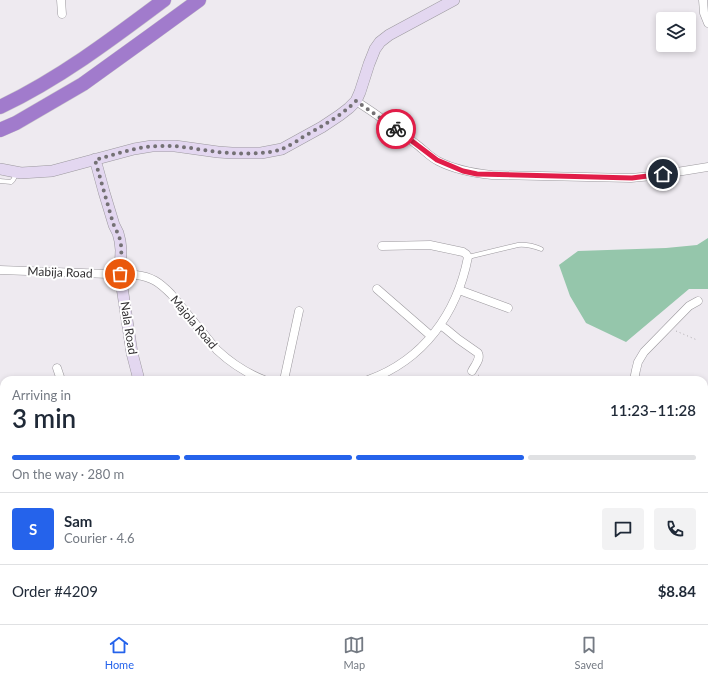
<!DOCTYPE html>
<meta charset="utf-8">
<style>
body{margin:0;font-family:Lato,sans-serif;background:#f2f2f3;color:#1f2937;height:100vh;display:flex;flex-direction:column;font-size:15px;white-space:nowrap}
*{box-sizing:border-box;margin:0}
p{font-size:13px;color:#747a83}
.icon{flex:none;width:22px;height:22px;fill:none;stroke:currentColor;stroke-width:2;stroke-linecap:round;stroke-linejoin:round}
.map{position:relative;flex:1;overflow:hidden}
.side{position:absolute;left:0px;top:376px;width:708px;height:248px;display:flex;flex-direction:column;background:#fff;border-radius:12px 12px 0 0;box-shadow:0 2px 6px #0003}
.side>*{flex:none}
.buttons{position:absolute;left:656px;top:12px;display:grid;gap:8px}
.buttons a{display:grid;place-items:center;width:40px;height:40px;border-radius:4px;background:#fff;box-shadow:0 2px 6px #0003;font-size:20px}
.pin{position:absolute;display:grid;place-items:center;width:34px;height:34px;color:#fff;margin:-17px;border:2px solid #fff;border-radius:50%;box-shadow:0 1px 4px #0007}
.courier{position:absolute;display:grid;place-items:center;width:40px;height:40px;margin:-20px;border:3px solid #e11d48;border-radius:50%;background:#fff;color:#222;box-shadow:0 1px 5px #0007}
.head em{font-style:normal;font-weight:600}
.head div{display:flex;flex-direction:column-reverse}
.head{display:flex;align-items:center;justify-content:space-between;height:68px;padding:0 12px}
h1{font-size:26px;font-weight:600;line-height:30px}
.bar{display:grid;grid-template-columns:repeat(4,1fr);gap:6px 4px;align-content:center;height:48px;padding:0 12px}
.bar i{height:5px;border-radius:3px;background:#e0e1e3}
.bar .active{background:#2563eb}
.bar p{grid-column:span 4}
.line{display:flex;align-items:center;gap:10px;padding:0 12px;border-top:1px solid #e0e1e3}
.line div{flex:1}
.round{display:grid;place-items:center;flex:none;width:42px;height:42px;border-radius:4px;background:#f2f2f3}
.menu{display:flex;justify-content:space-around;align-items:center;height:56px;border-top:1px solid #e0e1e3;background:#fff;font-size:11px;color:#747a83}
.menu a{display:grid;justify-items:center;gap:2px}
.menu .active{color:#2563eb}
.map>svg:first-child{display:block}
.forest{fill:#95c6ab}
.lines{fill:none;stroke-linecap:round;stroke-linejoin:round}
.stream{stroke:#82a5c7;stroke-width:2}
.lane-casing{stroke:#9c999e;stroke-width:5}
.street-casing{stroke:#9c999e;stroke-width:9}
.secondary-casing{stroke:#9c999e;stroke-width:12}
.highway-casing{stroke:#cac9ca;stroke-width:15}
.path{stroke:#b0acb1;stroke-width:1;stroke-dasharray:1 3;stroke-linecap:butt}
.lane{stroke:#fff;stroke-width:4}
.street{stroke:#fff;stroke-width:8}
.secondary{stroke:#e3d7f0;stroke-width:11}
.highway{stroke:#a17bcc;stroke-width:14}
.done{stroke:#747174;stroke-width:4;stroke-dasharray:0 7.2}
.route{stroke:#e11d48;stroke-width:5}
.labels{text-anchor:middle;dominant-baseline:central;stroke-width:4;stroke-linejoin:round;paint-order:stroke}
.street-label{font-size:12px;fill:#323032;stroke:#fff}
</style>
<div class="map">
<svg width="708" height="624" viewBox="0 0 708 624">
<rect width="100%" height="100%" fill="#eeeaf0"/>
<!-- forest -->
<path class="forest" d="M708 238V289H689L626 342 586 323 570 296 559 265 578 251 666 248 697 245Z"/>
<g class="lines">
<!-- stream -->
<path class="stream" d="M0 492 4 495
M111 620 112 624"/>
<!-- lane casing -->
<g class="lane-casing">
<path id="lane" d="M0 181 11 182 13 180 17 173
M468 257 518 245C527 244 533 246 541 249
M0 522 4 520
M410 620 411 624"/>
</g>
<!-- street casing -->
<g class="street-casing">
<path id="street" d="M61 0 62 14
M703 0 704 13 708 23
M356 101C376 114 397 129 416 144 423 149 430 157 438 161 455 170 473 173 492 175L631 178 652 176 708 167
M0 270 136 275C152 277 159 282 171 294L217 350C231 363 246 373 264 380
M377 289 431 336
M459 290 508 308
M440 325 446 329 458 339 478 353C481 359 475 365 472 371
M57 368 61 380
M284 380 299 311
M368 380C424 360 457 313 468 257L466 254 463 252 430 245 382 246
M634 380 636 370 638 362 644 352 689 306 698 301
M704 425 708 414
M0 488 4 483
M704 502 708 498
M0 503 4 506
M101 620 102 624
M427 620V624
M597 620V624
M668 620 669 624
M48 624 51 620"/>
</g>
<!-- secondary casing -->
<g class="secondary-casing">
<path id="secondary" d="M95 159 104 192 114 225 118 233 120 241 121 250 120 274 132 353 139 380
M0 169 21 173 52 171 134 149 152 146H175L218 152 232 153H261L282 149 322 127 340 115 349 108 356 101 360 92 369 64 375 49 380 42 389 35 454 0
M225 620 229 624
M474 620 484 624
M332 624 340 620"/>
</g>
<!-- highway casing -->
<g class="highway-casing">
<path id="highway" d="M0 107C59 79 112 39 164 0
M0 130 16 123 83 84 151 35 199 0"/>
</g>
<!-- path -->
<path class="path" d="M676 331 697 340
M478 375 486 380
M118 620 119 624
M494 624 497 620"/>
<!-- lane -->
<use href="#lane" class="lane"/>
<!-- street -->
<use href="#street" class="street"/>
<!-- secondary -->
<use href="#secondary" class="secondary"/>
<!-- highway -->
<use href="#highway" class="highway"/>
</g>
<g class="lines">
<!-- done -->
<path class="done" d="M120 274C120 263 123 251 120 240 119 234 115 229 113 223 107 202 101 181 95 160 117 154 138 146 161 146 180 145 199 150 218 152 236 154 265 155 282 149 289 146 297 141 303 137 322 126 341 116 356 101L396 129"/>
<!-- route -->
<path class="route" d="M396 129 437 160 463 171 477 174 632 178 663 174"/>
</g>
<g class="labels">
<!-- street labels -->
<g class="street-label">
<text transform="translate(60 272) rotate(2)">Mabija Road</text>
<text transform="translate(194 322) rotate(50)">Majola Road</text>
<text transform="translate(129 328) rotate(81)">Nala Road</text>
</g>
</g>
</svg>
<div class="buttons">
<a><svg class="icon" aria-label="layers" viewBox="0 0 24 24"><path d="M12 4l9 5-9 5-9-5zM3 14l9 5 9-5"/></svg></a>
</div>
<div class="pin" style="left:120px;top:274px;background:#ea580c"><svg class="icon" aria-label="bag" viewBox="0 0 24 24"><path d="M5 8h14l-1 12H6zM9 8a3 3 0 0 1 6 0"/></svg></div>
<div class="pin" style="left:663px;top:174px;background:#1f2937"><svg class="icon" aria-label="home" viewBox="0 0 24 24"><path d="M3 11l9-7 9 7M6 9v11h12V9"/></svg></div>
<div class="courier" style="left:396px;top:129px"><svg class="icon" aria-label="bike" viewBox="0 0 24 24"><circle cx="6" cy="16" r="4"/><circle cx="18" cy="16" r="4"/><path d="M6 16l4-8h5l3 8M10 8l3 8H6M13 5h3"/></svg></div>
<section class="side">
<div class="head"><div><h1>3 min</h1><p>Arriving in</p></div><em>11:23–11:28</em></div>
<div class="bar"><i class="active"></i><i class="active"></i><i class="active"></i><i></i><p>On the way · 280 m</p></div>
<div class="line" style="height:72px"><b class="round" style="background:#2563eb;color:#fff">S</b><div><b>Sam</b><p>Courier · 4.6</p></div><a class="round"><svg class="icon" aria-label="chat" viewBox="0 0 24 24"><path d="M4 5h16v11H9l-5 4z"/></svg></a><a class="round"><svg class="icon" aria-label="phone" viewBox="0 0 24 24"><path d="M5 4h4l2 5-3 2q2 4 5 5l2-3 5 2v4C11 20 4 13 5 4z"/></svg></a></div>
<div class="line" style="height:52px"><div>Order #4209</div><b>$8.84</b></div>
</section>
</div>
<nav class="menu">
<a class="active"><svg class="icon" aria-label="home" viewBox="0 0 24 24"><path d="M3 11l9-7 9 7M6 9v11h12V9"/></svg>Home</a>
<a><svg class="icon" aria-label="map" viewBox="0 0 24 24"><path d="M3 6l6-2 6 2 6-2v14l-6 2-6-2-6 2zM9 4v14M15 6v14"/></svg>Map</a>
<a><svg class="icon" aria-label="saved" viewBox="0 0 24 24"><path d="M7 4h10v16l-5-4-5 4z"/></svg>Saved</a>
</nav>
